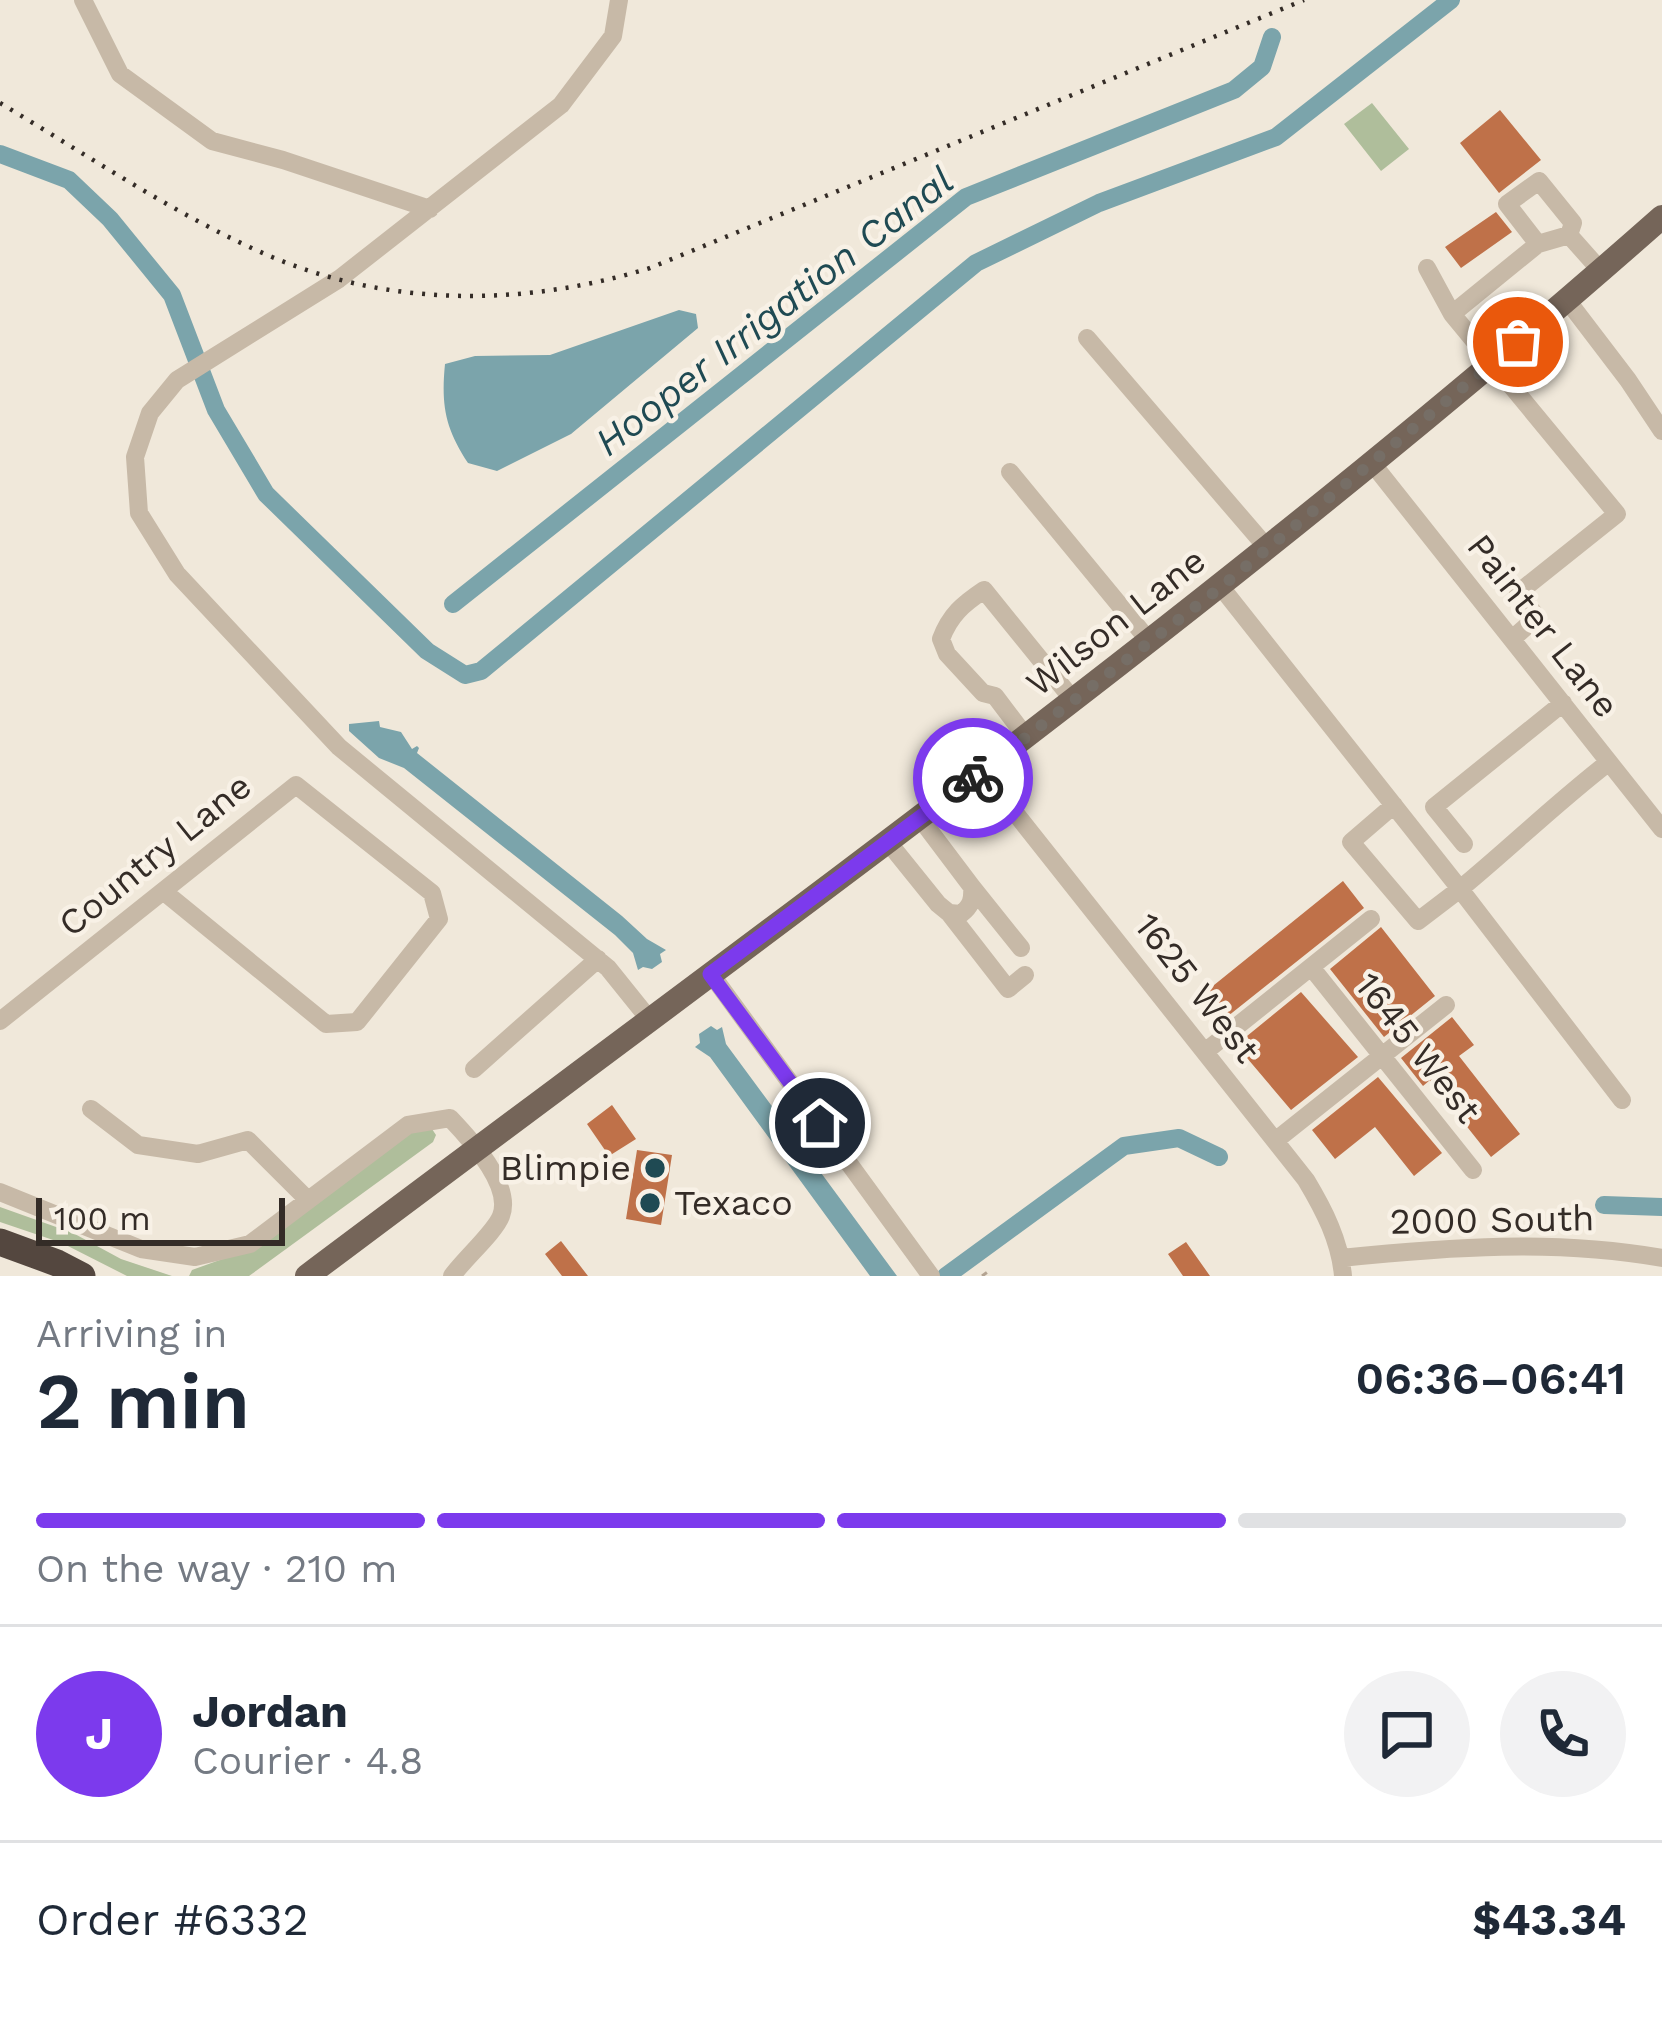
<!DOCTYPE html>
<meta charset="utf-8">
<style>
body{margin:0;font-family:"Work Sans",sans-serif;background:#f2f2f3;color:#1f2937;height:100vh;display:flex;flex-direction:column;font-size:45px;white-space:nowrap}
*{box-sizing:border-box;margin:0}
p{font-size:39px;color:#747a83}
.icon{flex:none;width:66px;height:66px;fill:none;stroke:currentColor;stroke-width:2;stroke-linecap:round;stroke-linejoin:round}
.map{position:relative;height:1276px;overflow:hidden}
.panel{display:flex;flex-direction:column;background:#fff;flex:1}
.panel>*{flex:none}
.scale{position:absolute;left:36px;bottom:30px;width:249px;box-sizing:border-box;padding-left:12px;border:6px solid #342c27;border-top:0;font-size:33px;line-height:42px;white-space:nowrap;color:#342c27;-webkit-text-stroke:9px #f8f1e6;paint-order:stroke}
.pin{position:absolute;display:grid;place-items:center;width:102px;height:102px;color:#fff;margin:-51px;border:6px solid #fff;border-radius:50%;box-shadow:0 3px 12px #0007}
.courier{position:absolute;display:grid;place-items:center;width:120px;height:120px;margin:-60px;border:9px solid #7c3aed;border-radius:50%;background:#fff;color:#222;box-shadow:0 3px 15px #0007}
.head em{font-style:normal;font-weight:600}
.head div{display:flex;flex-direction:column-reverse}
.head{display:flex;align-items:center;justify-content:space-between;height:204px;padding:0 36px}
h1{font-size:78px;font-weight:600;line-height:90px}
.bar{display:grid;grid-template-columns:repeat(4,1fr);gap:18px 12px;align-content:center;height:144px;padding:0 36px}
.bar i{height:15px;border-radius:9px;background:#e0e1e3}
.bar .current{background:#7c3aed}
.bar p{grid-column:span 4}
.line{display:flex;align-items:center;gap:30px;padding:0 36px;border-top:3px solid #e0e1e3}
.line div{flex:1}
.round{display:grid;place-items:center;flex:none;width:126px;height:126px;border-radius:63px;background:#f2f2f3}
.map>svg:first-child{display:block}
.green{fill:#afbe9b}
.water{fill:#7ba4ab}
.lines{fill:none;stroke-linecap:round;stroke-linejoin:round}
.canal{stroke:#7ba4ab;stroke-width:18}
.building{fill:#bf7149}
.path{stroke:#b3a391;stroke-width:3;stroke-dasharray:6 6;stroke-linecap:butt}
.minor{stroke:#c7b9a7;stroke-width:18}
.major{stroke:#756559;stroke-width:24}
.highway{stroke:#54473f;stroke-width:27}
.rail{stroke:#342c27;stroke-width:4.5;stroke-dasharray:3 9;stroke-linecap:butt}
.done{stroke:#766e66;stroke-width:12;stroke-dasharray:0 21.6}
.route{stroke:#7c3aed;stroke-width:15}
.poi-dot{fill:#1f4a53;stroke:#f8f1e6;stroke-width:4.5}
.labels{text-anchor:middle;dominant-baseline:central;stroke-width:9;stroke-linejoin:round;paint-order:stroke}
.street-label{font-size:36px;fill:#342c27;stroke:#f8f1e6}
.poi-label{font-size:36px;fill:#342c27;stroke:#f8f1e6;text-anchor:end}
.water-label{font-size:39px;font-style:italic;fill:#1f4a53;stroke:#f8f1e6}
</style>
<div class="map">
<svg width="1662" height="1276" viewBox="0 0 1662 1276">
<rect width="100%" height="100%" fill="#f0e8da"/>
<!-- green -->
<path class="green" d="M1372 103 1409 149 1381 171 1344 124Z
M432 1129 436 1135 433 1142 249 1276H189L192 1270 228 1257 401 1133Z
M0 1207 73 1233 121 1259 172 1276H127L62 1243 0 1222Z"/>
<!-- water -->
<path class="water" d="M679 310 696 314 698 328 571 434 497 471 468 463C445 428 441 405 445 364L475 356 550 355Z
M379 721 380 727 401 732 412 749 417 746 419 748 417 753 622 916 647 939 666 950 660 954 662 962 652 969 643 967 638 970 633 953 615 935 404 768 379 758 349 731V724Z
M711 1026 717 1030 722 1027 726 1044 897 1276H870L710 1057 695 1047 700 1043 699 1034Z"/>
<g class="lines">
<!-- canal -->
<path class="canal" d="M0 154 69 180 110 219 172 295 216 410 266 494 427 651 465 675 481 671 976 263 1099 203 1276 137 1451 0
M453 604 966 197 1234 90 1262 67 1272 37
M1604 1205 1662 1207
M946 1276 1124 1146 1179 1138 1219 1157"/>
</g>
<!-- building -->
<path class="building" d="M1500 110 1541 160 1499 193 1460 143Z
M1496 212 1512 232 1461 268 1445 247Z
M1343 881 1364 908 1218 1024 1198 998Z
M1381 927 1435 996 1384 1037 1330 969Z
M1301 992 1358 1057 1291 1110 1236 1045Z
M1452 1017 1474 1045 1459 1056 1520 1134 1491 1157 1430 1080 1423 1086 1401 1058Z
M1378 1077 1442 1153 1414 1176 1375 1127 1335 1159 1312 1130Z
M612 1105 636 1139 609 1156 587 1124Z
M637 1150 672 1155 661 1225 626 1219Z
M561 1241 588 1276H562L545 1254Z
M1186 1242 1210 1276H1183L1168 1254Z"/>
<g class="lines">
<!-- path -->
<path class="path" d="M982 1276 989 1271"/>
<!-- minor -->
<path class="minor" d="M83 0 120 74 212 141 283 160 430 209
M619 0 613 36 561 105 339 279 177 380 150 413 135 457 139 513 177 574 339 747 608 968 649 1019
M1569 235 1538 244 1507 204 1539 181 1573 223 1569 235 1601 271
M1427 268 1452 314
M1567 300 1628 380 1662 431
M1087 338 1268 549
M1372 463 1662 829
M1010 472 1150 642
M1221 587 1460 889C1511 847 1557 802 1609 762
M1512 639 1537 617 1518 593 1617 514 1452 314 1538 244
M1026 737 995 696 983 693 947 654 941 639C950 615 963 604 984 590L1074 701
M982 771 1306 1180C1324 1210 1340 1241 1343 1276
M1394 805 1351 842 1418 921 1460 889 1622 1100
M888 842 938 904 949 913 961 914C971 906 973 900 972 887L920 818
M1464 844 1434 807 1563 703
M972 887 1021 948
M949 913 1008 989 1025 975
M1311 967 1473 1170
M711 974 931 1276
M0 1021 296 785 432 893 439 919 357 1022 326 1024 163 891
M1206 1051 1371 919
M474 1069 598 959
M91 1109 138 1145 198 1154 248 1140 308 1200
M1275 1141 1446 1005
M0 1192 141 1249 195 1257 250 1244 408 1125 450 1118C470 1139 513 1185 501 1216 495 1232 464 1259 452 1276
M1341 1258C1448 1247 1555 1239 1662 1258"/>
<!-- major -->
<path class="major" d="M307 1276C766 931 1232 597 1662 217"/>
<!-- highway -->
<path class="highway" d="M0 1242 57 1263 82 1276"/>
<!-- rail -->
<path class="rail" d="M0 103C87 155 180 218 272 257 394 308 526 306 650 268L1304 0"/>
</g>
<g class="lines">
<!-- done -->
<path class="done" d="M973 778 1221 587 1518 342"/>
<!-- route -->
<path class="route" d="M820 1123 710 974 973 778"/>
</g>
<!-- markers -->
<g class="poi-dot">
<circle cx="655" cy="1168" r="12"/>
<circle cx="650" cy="1203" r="12"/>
</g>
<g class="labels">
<!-- street labels -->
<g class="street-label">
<text transform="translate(1116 622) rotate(-38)">Wilson Lane</text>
<text transform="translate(1543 626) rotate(52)">Painter Lane</text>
<text transform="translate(155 855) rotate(-39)">Country Lane</text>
<text transform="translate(1197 988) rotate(52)">1625 West</text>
<text transform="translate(1418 1048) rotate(52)">1645 West</text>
<text transform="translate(1492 1220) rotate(-1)">2000 South</text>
</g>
<!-- poi labels -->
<g class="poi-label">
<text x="631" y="1168">Blimpie</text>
<text x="674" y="1203" text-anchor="start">Texaco</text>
</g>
<!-- water labels -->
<g class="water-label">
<text transform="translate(774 311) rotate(-38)">Hooper Irrigation Canal</text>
</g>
</g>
</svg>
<div class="scale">100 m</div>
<div class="pin" style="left:1518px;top:342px;background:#ea580c"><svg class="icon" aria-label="bag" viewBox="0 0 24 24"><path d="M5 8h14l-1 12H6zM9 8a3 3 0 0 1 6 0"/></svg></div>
<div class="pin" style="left:820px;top:1123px;background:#1f2937"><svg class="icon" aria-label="home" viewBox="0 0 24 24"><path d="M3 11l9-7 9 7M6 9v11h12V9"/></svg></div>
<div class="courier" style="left:973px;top:778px"><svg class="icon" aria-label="bike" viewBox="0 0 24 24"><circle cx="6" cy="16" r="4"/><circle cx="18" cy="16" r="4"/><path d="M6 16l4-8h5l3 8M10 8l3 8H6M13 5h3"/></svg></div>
</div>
<section class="panel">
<div class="head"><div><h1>2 min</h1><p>Arriving in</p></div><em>06:36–06:41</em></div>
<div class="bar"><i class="current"></i><i class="current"></i><i class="current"></i><i></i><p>On the way · 210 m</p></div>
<div class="line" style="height:216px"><b class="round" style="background:#7c3aed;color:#fff">J</b><div><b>Jordan</b><p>Courier · 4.8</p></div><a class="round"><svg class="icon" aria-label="chat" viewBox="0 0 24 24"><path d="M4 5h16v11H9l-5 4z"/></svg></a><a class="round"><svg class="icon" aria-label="phone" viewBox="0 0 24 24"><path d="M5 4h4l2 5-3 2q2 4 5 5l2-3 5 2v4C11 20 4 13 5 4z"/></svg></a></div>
<div class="line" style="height:156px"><div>Order #6332</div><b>$43.34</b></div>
</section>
